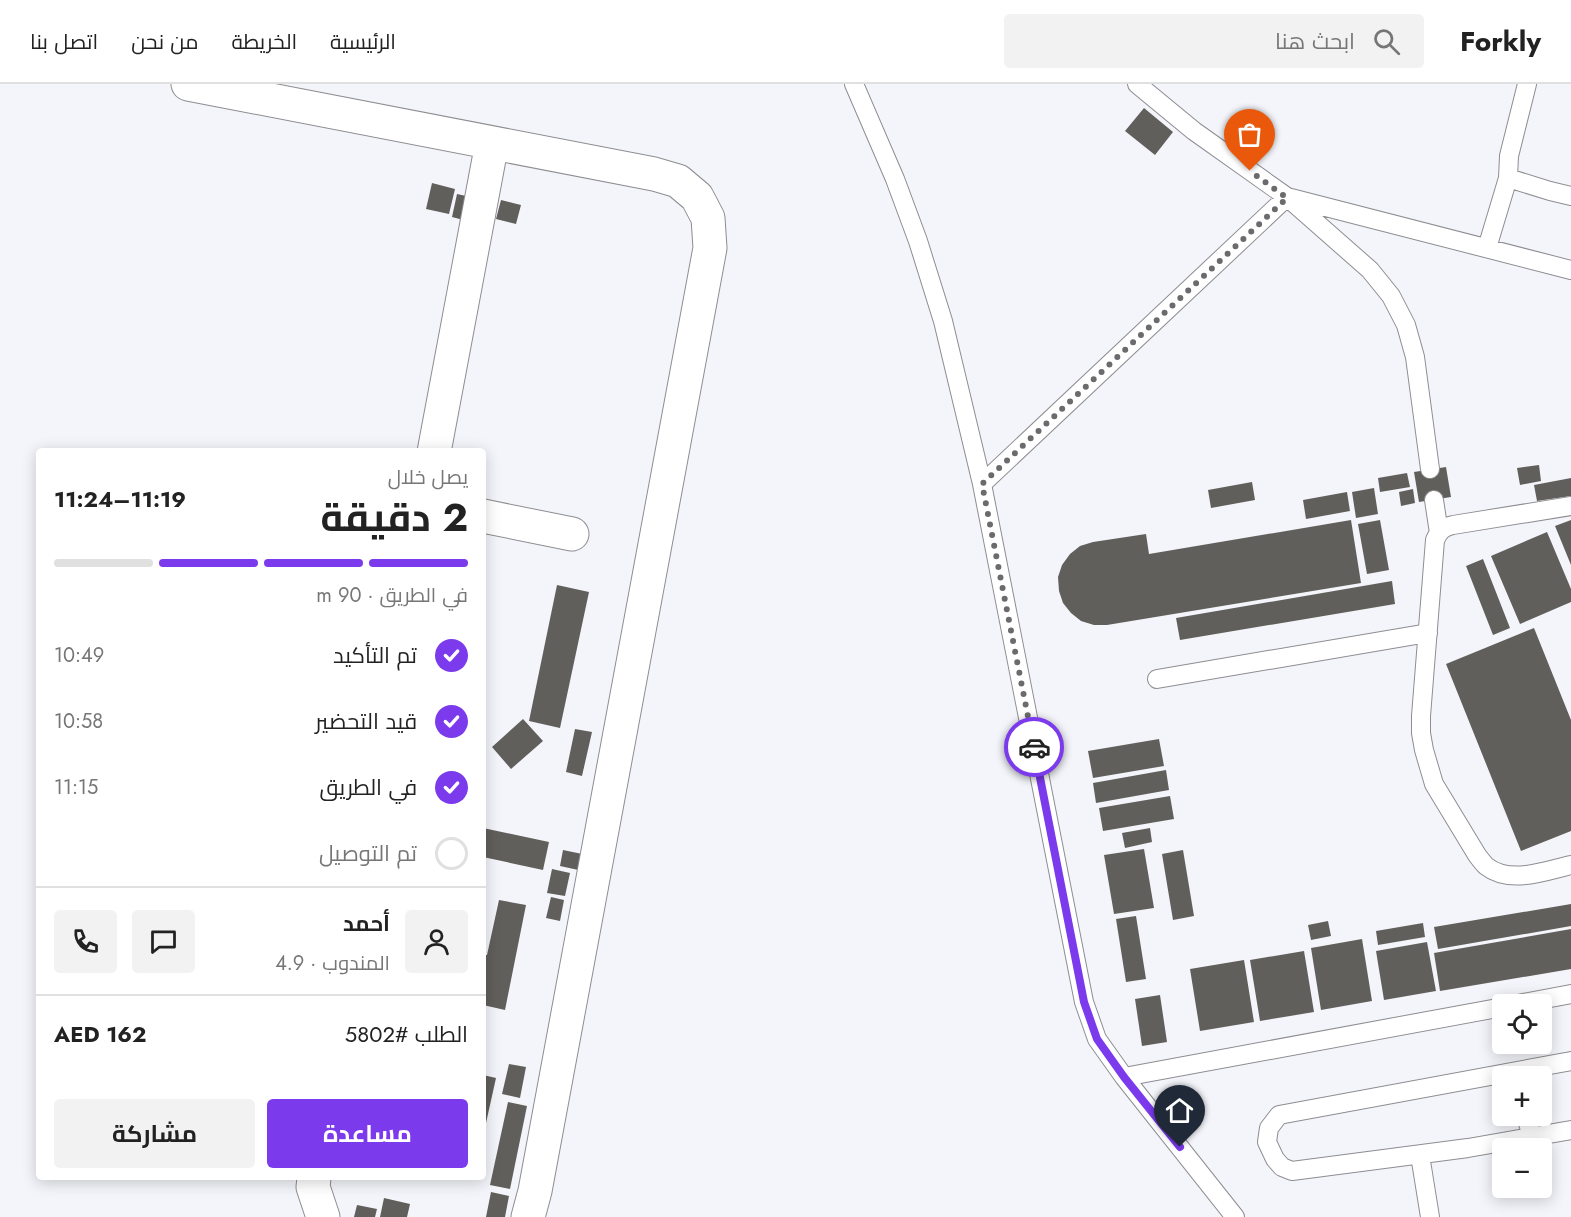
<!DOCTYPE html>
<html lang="ar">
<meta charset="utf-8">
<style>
body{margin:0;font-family:Jost,Cairo,sans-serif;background:#f2f2f2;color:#222;direction:rtl;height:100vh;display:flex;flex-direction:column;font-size:22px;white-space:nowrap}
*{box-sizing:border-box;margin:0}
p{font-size:20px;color:#767676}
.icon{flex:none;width:33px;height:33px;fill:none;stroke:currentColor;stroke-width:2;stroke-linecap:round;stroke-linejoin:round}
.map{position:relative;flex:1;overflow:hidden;direction:ltr}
.details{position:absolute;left:36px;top:364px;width:450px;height:732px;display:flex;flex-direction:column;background:#fff;border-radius:6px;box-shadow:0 3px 15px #0003;direction:rtl}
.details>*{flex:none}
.buttons{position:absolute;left:1492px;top:910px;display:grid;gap:12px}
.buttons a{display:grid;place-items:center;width:60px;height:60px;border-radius:6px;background:#fff;box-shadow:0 3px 15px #0003;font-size:30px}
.pin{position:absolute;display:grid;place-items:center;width:51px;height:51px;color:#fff;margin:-62px -26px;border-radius:50% 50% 50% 0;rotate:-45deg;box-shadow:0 0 6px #0007}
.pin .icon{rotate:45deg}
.courier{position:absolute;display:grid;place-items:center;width:60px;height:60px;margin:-30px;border:4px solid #7c3aed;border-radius:50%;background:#fff;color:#222;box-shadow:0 2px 8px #0007}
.overview em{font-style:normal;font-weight:700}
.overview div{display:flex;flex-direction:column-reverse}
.overview{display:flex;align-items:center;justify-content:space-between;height:102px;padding:0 18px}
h1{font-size:39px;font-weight:700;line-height:45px}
.bar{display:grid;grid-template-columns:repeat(4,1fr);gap:9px 6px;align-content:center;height:72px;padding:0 18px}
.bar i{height:8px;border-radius:4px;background:#e0e0e0}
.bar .current{background:#7c3aed}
.bar p{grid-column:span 4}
.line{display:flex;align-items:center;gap:15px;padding:0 18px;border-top:2px solid #e0e0e0}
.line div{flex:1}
.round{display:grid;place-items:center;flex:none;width:63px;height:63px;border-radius:6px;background:#f2f2f2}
ol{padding:0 18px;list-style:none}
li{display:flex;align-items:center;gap:18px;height:66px}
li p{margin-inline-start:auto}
li .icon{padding:6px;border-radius:50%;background:#7c3aed;color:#fff;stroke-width:4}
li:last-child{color:#767676}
li i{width:33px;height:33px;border:3px solid #e0e0e0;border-radius:50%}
.action{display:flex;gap:12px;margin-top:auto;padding:12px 18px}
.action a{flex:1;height:69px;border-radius:6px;background:#7c3aed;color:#fff;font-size:24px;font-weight:700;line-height:69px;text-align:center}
.action a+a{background:#f2f2f2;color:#222}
header{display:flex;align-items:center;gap:36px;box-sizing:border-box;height:84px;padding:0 30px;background:#fff;border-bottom:2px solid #e0e0e0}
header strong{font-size:28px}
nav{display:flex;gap:33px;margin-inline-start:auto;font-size:21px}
.search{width:420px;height:54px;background:#f2f2f2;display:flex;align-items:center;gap:15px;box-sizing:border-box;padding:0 21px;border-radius:6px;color:#767676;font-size:22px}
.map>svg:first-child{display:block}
.building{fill:#615f5b}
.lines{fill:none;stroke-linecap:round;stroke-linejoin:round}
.lane-casing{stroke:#8d8d92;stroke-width:20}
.street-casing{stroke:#8d8d92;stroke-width:35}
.lane{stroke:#fff;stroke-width:18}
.street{stroke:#fff;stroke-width:33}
.done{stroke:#6b6b6e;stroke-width:6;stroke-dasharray:0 10.8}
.route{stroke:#7c3aed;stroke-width:8}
</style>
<header>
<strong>Forkly</strong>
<div class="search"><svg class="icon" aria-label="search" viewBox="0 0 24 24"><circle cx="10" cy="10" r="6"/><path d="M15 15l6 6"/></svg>ابحث هنا</div>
<nav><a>الرئيسية</a><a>الخريطة</a><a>من نحن</a><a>اتصل بنا</a></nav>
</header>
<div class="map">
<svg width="1571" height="1133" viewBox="0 0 1571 1133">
<rect width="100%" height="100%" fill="#f4f5fa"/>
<!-- building -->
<path class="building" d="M1144 24 1173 48 1155 71 1125 47Z
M432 99 455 105 449 130 426 125Z
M457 110 480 115 475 139 452 133Z
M501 116 521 121 516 140 496 135Z
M1539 381 1541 397 1520 401 1517 384Z
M1446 383 1451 413 1419 418 1414 388Z
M1407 389 1410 403 1380 408 1378 394Z
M1571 394V412L1537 417 1534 401Z
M1252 398 1255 416 1211 424 1208 406Z
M1374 404 1378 430 1356 434 1352 408Z
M1413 405 1415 419 1401 422 1399 408Z
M1347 408 1350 427 1306 435 1303 416Z
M1351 436 1361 499 1107 541H1094L1081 537 1071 529 1063 519 1059 507 1058 493 1062 481 1070 470 1080 462 1093 458 1146 450 1149 470Z
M1380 436 1389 486 1367 490 1358 440Z
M1571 436V481L1555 442Z
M1547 448 1571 505V518L1520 540 1491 472Z
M1483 475 1510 544 1493 551 1466 482Z
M1392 497 1395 520 1180 556 1176 534Z
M557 501 589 508 560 644 529 637Z
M1534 544 1571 636V747L1521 767 1446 580Z
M523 635 543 657 511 685 492 663Z
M575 645 592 648 582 692 566 688Z
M1159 655 1164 682 1093 694 1088 667Z
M1166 686 1169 706 1096 719 1093 699Z
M1170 712 1174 735 1103 747 1099 724Z
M483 744 549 758 543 786 483 773Z
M1150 744 1152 758 1125 764 1122 749Z
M1144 765 1154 824 1114 830 1104 771Z
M563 766 587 771 583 787 560 782Z
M1183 766 1194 832 1173 836 1162 770Z
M552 785 570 789 565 812 547 809Z
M551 813 564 816 560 837 546 834Z
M499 816 526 821 505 926 483 921V871H487Z
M1571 820V842L1438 865 1434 843Z
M1136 832 1146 895 1126 898 1116 835Z
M1328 837 1331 852 1311 856 1308 841Z
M1423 839 1425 853 1378 861 1376 847Z
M1571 845V885L1440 907 1434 869Z
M1362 855 1372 917 1321 926 1311 864Z
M1427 858 1436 907 1384 916 1376 867Z
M1304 867 1314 928 1260 937 1250 876Z
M1244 876 1254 938 1200 947 1190 885Z
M1160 911 1167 958 1142 962 1135 915Z
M509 980 526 983 520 1014 502 1010Z
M483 991 496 994 484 1048H483Z
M508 1018 527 1022 510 1105 490 1101Z
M491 1108 509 1112 505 1133H486Z
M384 1114 410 1120 407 1133H380Z
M357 1121 377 1125 375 1133H354Z"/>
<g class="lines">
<!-- lane casing -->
<g class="lane-casing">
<path id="lane" d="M854 0 895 95 918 157 943 237 982 400 1084 918 1097 955 1124 993 1235 1133
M1137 0 1194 47 1287 113 1370 186 1391 212 1406 241 1415 273 1430 385
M1508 94 1550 107 1571 112
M1487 164 1508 94 1509 72 1527 0
M982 400 1287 113 1571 186
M1434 416 1439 449
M1571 422 1453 441C1443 443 1439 447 1435 456L1421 632V649L1424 666 1434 700 1477 771C1480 775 1483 779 1486 782 1510 801 1545 787 1571 781
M1157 595 1428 549
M1513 921 1571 910
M1571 977 1279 1031 1269 1044 1267 1058 1275 1075 1282 1083 1292 1087 1468 1064 1571 1046
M1124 993 1503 923
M1526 1032 1532 1053
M1420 1071 1430 1133"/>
</g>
<!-- street casing -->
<g class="street-casing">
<path id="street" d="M188 0 654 90 678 97 697 113 708 134 710 164 535 1107 528 1133
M434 368 492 59
M483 432 572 450
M314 1094 313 1103 323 1133"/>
</g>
<!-- lane -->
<use href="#lane" class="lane"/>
<!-- street -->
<use href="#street" class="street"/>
</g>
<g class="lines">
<!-- done -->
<path class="done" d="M1034 663 982 400 1287 114 1250 87"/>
<!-- route -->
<path class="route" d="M1034 663 1084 918 1097 955 1124 993 1180 1063"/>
</g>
</svg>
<div class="buttons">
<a><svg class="icon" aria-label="locate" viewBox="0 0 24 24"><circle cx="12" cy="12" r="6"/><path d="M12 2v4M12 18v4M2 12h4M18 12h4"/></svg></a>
<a>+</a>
<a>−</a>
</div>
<div class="pin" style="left:1250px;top:87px;background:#ea580c"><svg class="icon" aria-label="bag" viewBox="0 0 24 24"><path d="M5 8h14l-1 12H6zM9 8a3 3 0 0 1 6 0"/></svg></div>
<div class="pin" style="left:1180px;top:1063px;background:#1f2937"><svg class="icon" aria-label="home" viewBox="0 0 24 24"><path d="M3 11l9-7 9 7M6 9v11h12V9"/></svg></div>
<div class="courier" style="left:1034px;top:663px"><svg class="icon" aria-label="car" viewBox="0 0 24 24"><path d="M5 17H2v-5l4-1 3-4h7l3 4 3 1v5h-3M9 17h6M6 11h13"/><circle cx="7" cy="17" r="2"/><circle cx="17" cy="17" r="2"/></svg></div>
<section class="details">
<div class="overview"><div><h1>2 دقيقة</h1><p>يصل خلال</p></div><em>11:19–11:24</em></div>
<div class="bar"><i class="current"></i><i class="current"></i><i class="current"></i><i></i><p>في الطريق · 90 m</p></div>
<ol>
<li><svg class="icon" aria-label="check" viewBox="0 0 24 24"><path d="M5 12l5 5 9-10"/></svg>تم التأكيد<p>10:49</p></li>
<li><svg class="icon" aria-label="check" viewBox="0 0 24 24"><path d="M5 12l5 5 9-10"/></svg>قيد التحضير<p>10:58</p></li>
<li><svg class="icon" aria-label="check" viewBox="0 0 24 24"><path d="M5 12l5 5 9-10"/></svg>في الطريق<p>11:15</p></li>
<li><i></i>تم التوصيل</li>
</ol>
<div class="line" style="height:108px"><a class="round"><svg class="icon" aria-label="person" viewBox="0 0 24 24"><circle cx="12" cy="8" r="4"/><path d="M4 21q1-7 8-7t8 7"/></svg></a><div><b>أحمد</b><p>المندوب · 4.9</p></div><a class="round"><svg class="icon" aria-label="chat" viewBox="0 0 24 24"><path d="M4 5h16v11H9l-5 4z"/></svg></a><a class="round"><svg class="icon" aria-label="phone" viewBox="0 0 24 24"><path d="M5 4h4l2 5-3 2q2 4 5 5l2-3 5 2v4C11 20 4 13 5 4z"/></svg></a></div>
<div class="line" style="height:78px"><div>الطلب #5802</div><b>AED 162</b></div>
<div class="action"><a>مساعدة</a><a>مشاركة</a></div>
</section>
</div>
